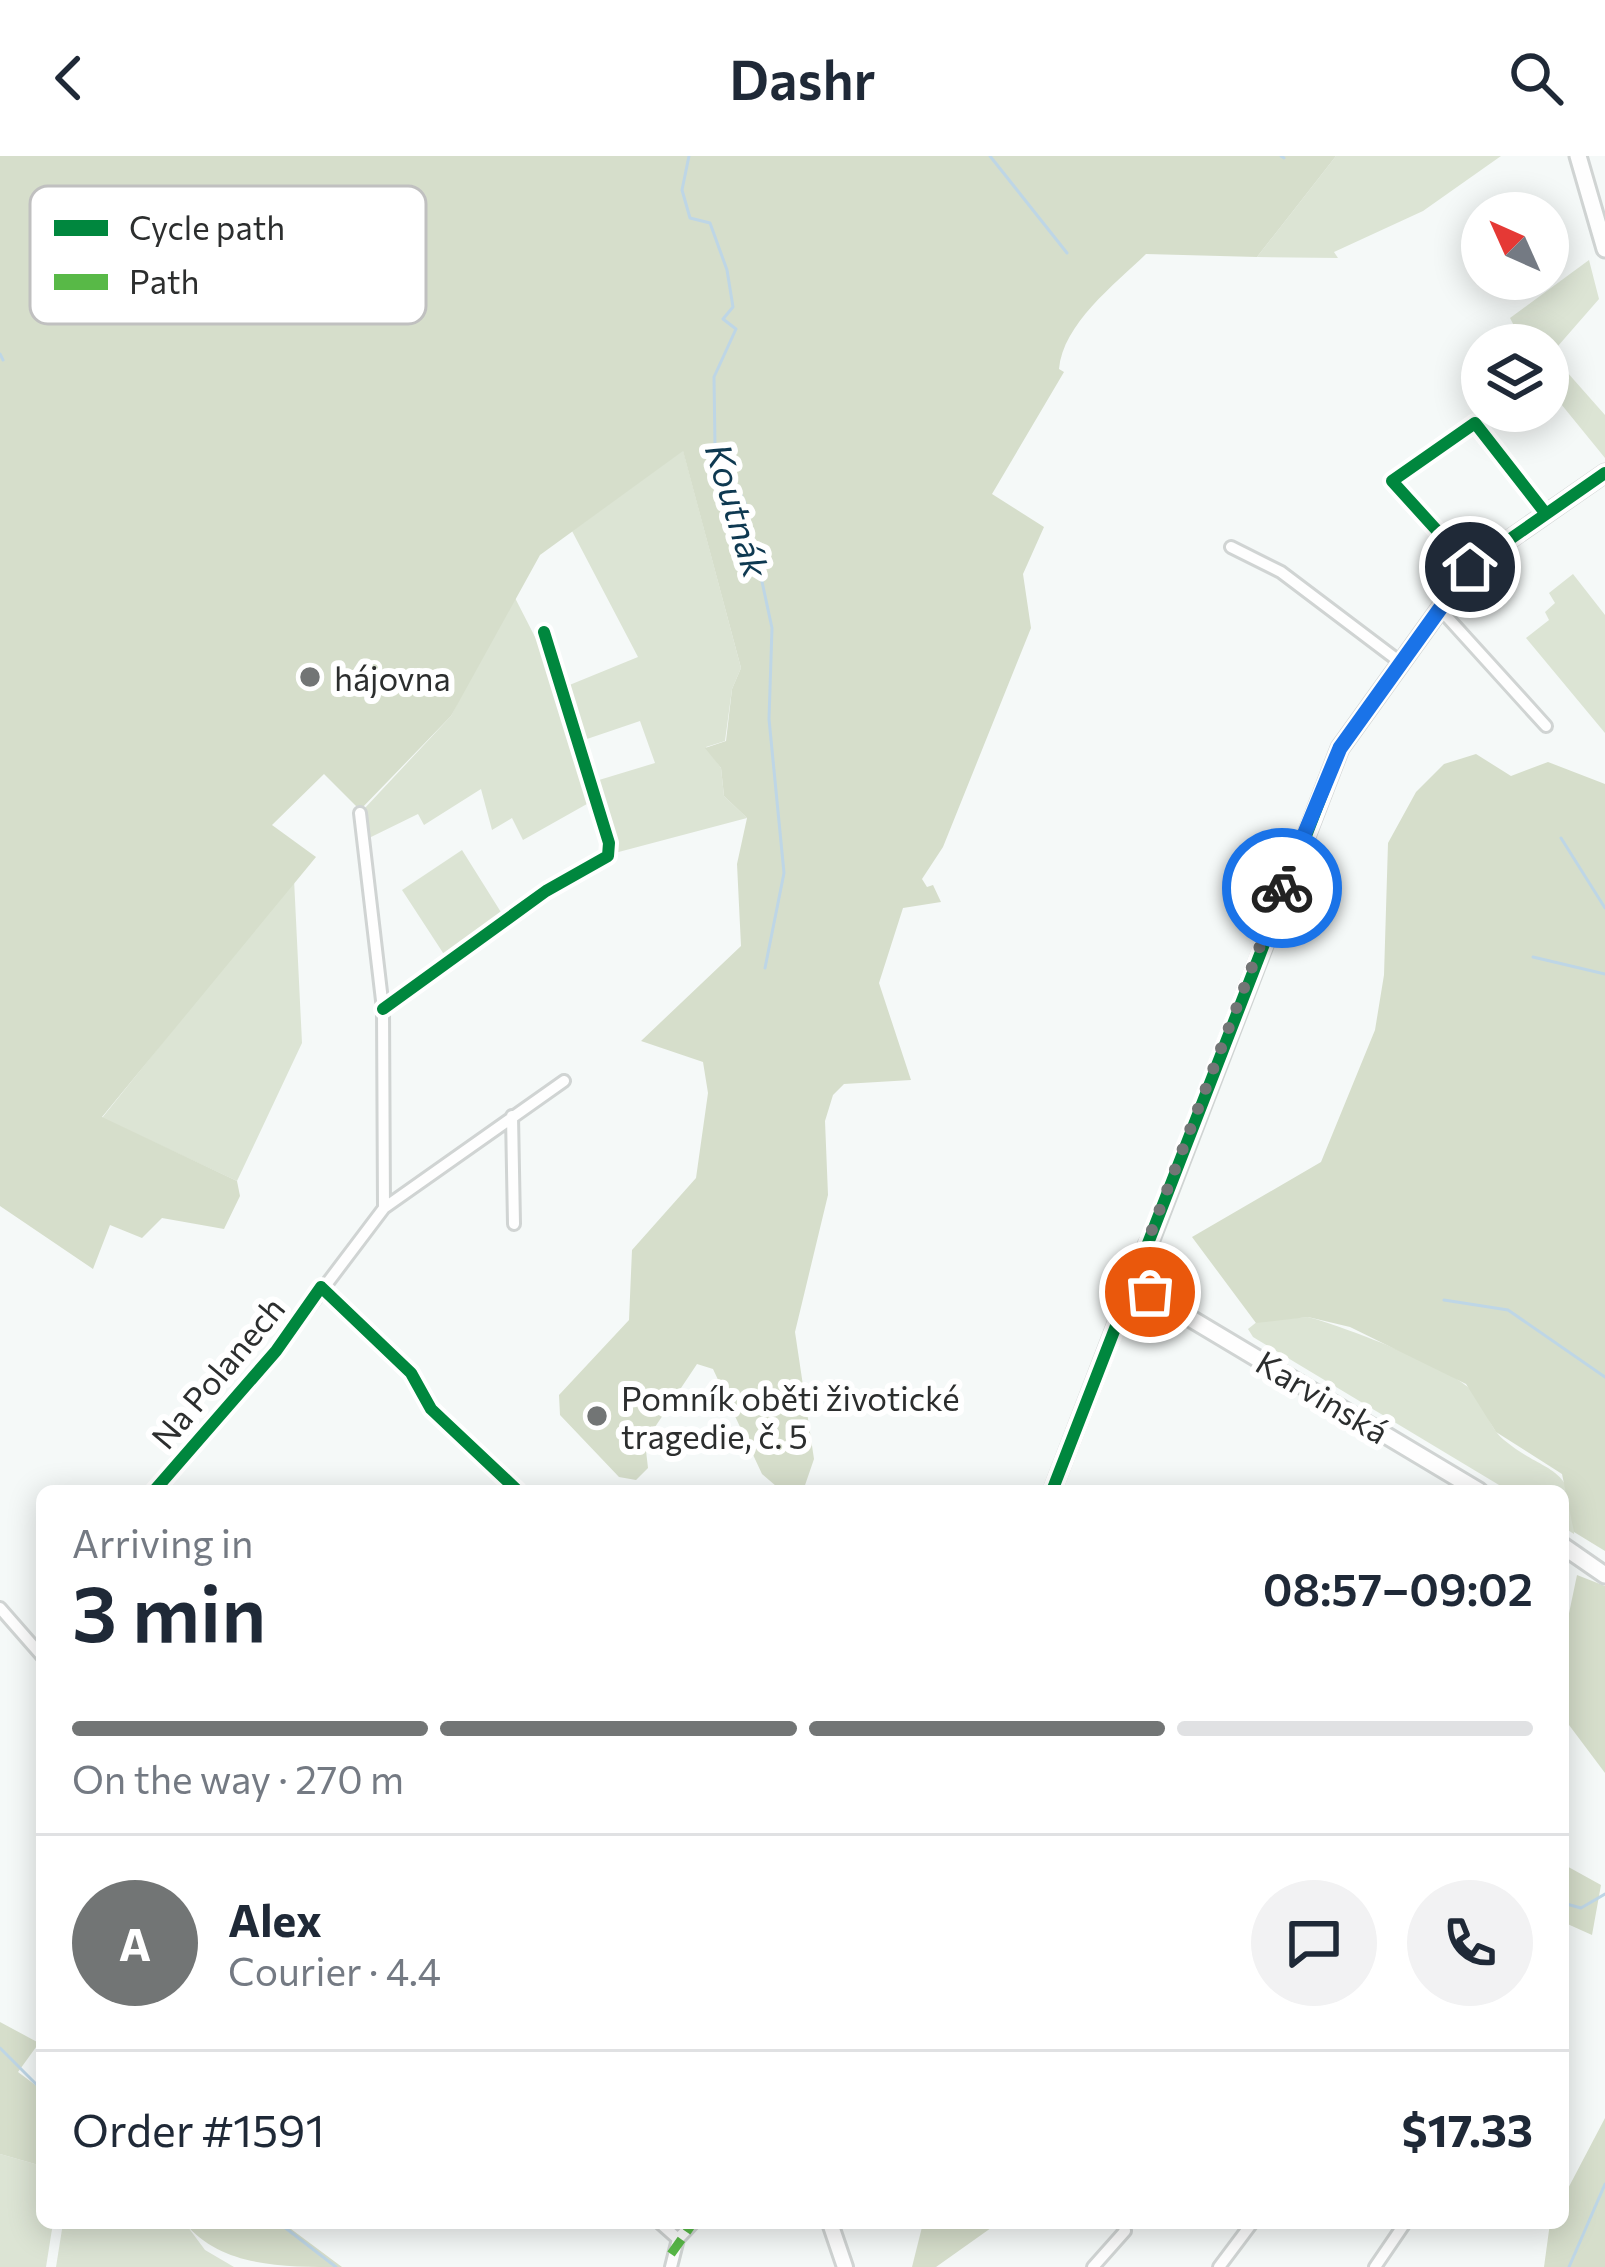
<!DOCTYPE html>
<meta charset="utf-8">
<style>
body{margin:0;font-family:Commissioner,sans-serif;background:#f2f2f3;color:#1f2937;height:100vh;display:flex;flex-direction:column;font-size:45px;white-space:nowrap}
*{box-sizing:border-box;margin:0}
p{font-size:39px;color:#747a83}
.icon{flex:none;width:66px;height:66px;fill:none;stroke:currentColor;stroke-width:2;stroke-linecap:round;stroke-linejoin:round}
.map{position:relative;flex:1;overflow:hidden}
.details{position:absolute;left:36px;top:1329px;width:1533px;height:744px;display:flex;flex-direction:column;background:#fff;border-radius:18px;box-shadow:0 6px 30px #0003}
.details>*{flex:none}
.needle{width:78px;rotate:315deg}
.fabs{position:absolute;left:1461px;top:36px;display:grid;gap:24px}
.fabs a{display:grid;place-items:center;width:108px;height:108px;border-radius:50%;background:#fff;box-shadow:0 6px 30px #0003;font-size:60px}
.pin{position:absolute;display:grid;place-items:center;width:102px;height:102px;color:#fff;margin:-51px;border:6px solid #fff;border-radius:50%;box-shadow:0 3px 12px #0007}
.courier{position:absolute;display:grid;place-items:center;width:120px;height:120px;margin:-60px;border:9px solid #1a73e8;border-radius:50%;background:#fff;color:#222;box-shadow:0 3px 15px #0007}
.headline em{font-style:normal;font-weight:600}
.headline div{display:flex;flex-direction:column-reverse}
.headline{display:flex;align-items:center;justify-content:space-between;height:204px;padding:0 36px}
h1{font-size:78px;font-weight:600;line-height:90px}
.bar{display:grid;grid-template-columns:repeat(4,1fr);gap:18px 12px;align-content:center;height:144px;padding:0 36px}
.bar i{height:15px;border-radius:9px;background:#e0e1e3}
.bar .selected{background:#727575}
.bar p{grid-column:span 4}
.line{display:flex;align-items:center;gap:30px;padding:0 36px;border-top:3px solid #e0e1e3}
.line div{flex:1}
.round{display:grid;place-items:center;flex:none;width:126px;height:126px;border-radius:63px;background:#f2f2f3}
header{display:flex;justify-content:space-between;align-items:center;height:156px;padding:0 36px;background:#fff;font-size:54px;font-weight:600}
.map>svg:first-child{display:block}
.green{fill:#dce4d4}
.forest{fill:#d6decb}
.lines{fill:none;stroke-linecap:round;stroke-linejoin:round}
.stream{stroke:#bed6e6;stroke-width:3}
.minor-casing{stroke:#d0d4d3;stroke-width:16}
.tertiary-casing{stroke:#d0d4d3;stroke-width:20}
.secondary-casing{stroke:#d0d4d3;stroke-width:21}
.minor{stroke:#fefefe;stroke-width:10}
.tertiary{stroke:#fefefe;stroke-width:14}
.secondary{stroke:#fefefe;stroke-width:15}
.quiet{stroke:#58b947;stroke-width:9;stroke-dasharray:18 9;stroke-linecap:butt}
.cycleway-casing{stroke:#fff;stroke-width:20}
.cycleway{stroke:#00873e;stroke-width:12}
.done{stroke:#727575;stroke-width:12;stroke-dasharray:0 21.6}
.route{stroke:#1a73e8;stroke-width:15}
.poi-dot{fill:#727575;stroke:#fff;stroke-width:4.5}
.labels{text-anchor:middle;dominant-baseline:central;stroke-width:12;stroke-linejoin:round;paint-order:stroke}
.poi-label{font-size:33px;fill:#2c2e2e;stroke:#fff;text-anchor:start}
.street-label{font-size:33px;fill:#2c2e2e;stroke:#fff}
.water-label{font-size:36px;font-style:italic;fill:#0e3951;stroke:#fff}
.key{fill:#fff;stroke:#c0c0c0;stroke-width:3}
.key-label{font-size:33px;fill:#2c2e2e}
</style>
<header><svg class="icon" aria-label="back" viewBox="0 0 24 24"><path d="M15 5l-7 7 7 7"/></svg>Dashr<svg class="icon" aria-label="search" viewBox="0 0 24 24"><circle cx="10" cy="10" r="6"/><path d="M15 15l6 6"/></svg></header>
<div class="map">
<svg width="1605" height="2111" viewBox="0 0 1605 2111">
<rect width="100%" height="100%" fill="#f5f9f8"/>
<!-- green -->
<path class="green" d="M1336 0H1501L1423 55 1334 96 1338 102 1257 101Z
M1589 104 1599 143 1551 198 1605 259V302L1548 232V189H1524L1510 162Z
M683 294 741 512 732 533 725 585 706 591 721 612 724 640 747 662 611 698 599 624 655 607 640 565 584 584 567 530 638 501 572 375Z
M1573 418 1605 459V577L1526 482 1549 464 1545 456 1555 447 1549 437Z
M512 436 555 520 594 644 523 684 512 662 492 674 481 633 424 669 418 658 369 682 364 653 451 560Z
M462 694 504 761 447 803 402 734Z
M294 723 302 887 237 1025 102 962Z
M1308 1161C1343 1170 1443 1209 1468 1231 1485 1246 1487 1270 1504 1284 1549 1321 1574 1305 1574 1378L1563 1371V1335H1509L1253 1181 1248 1173 1258 1165Z
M0 1998 42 2010V2067H53L46 2111H0Z
M63 2067H185L205 2094 234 2111H56Z"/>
<!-- forest -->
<path class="forest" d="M0 0H1336L1257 101 1146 98C1114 129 1063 168 1059 213L1064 216 992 338 1044 371 1023 418 1031 472 943 691 922 723 927 731 933 729 941 746 903 752 879 827 911 924 844 928 833 939 825 965 828 1039 795 1176 814 1303 803 1335 776 1330 762 1318 713 1213 697 1208 645 1286 648 1312 636 1324 619 1321 560 1259 559 1239 629 1164 632 1094 696 1022 708 937 703 906 641 885 741 790 737 708 747 662 724 640 721 612 705 592 726 585 732 533 741 512 683 295 540 399 451 560 360 654 324 618 272 669 316 701 102 961 237 1025 240 1040 224 1073 162 1062 142 1082 110 1069 93 1113 0 1050Z
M1476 598 1511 620 1548 606 1605 628V1395L1574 1376 1562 1318 1496 1276 1466 1228 1350 1171 1308 1161 1256 1167 1192 1081 1321 1006 1375 874 1384 819 1388 687 1416 636 1444 608Z
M1577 1419 1605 1430V1617L1563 1561V1486Z
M1563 1708 1601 1729 1592 1779 1563 1766Z
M0 1866 39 1887 18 1916 42 1934V2010L0 1998Z
M1605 1962V2111H1544L1550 2067H1563V2042Z
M185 2067H283L342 2111C282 2111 221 2111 185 2067Z
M923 2067H998L936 2111H912Z"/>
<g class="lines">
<!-- stream -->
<path class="stream" d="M689 0 682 34 690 62 710 67 727 114 733 151 723 163 736 173 714 221 715 290 745 347 772 472 769 563 784 717 765 812
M990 0 1067 97
M1281 0 1284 2
M0 198 3 204
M1561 682 1605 752
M1533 801 1605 818
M1444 1144 1508 1154 1605 1221
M1563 1747 1581 1752 1605 1738
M0 1892 42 1934
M279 2067 336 2111
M1569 2111 1605 2028"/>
<!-- minor casing -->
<g class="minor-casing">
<path id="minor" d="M1231 391 1281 416 1400 506
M1470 411 1392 325 1475 267 1546 358
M1439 452 1546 570
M383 853 546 735 608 700 609 687 544 476
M512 960 514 1068
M384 1052 564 925
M321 1131 411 1217 431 1253 495 1311
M154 1335 276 1195 384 1052 383 853 360 657
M0 1452 42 1500
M660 2067 678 2083
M671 2111 678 2083 693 2067
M1093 2111 1125 2075 1123 2067
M1219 2111 1252 2067
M1375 2111 1405 2067"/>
</g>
<!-- tertiary casing -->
<g class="tertiary-casing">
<path id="tertiary" d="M1131 1157 1183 1158
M1119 1170 1154 1127
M1052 1335 1147 1088
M830 2067 845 2111"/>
</g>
<!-- secondary casing -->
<g class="secondary-casing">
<path id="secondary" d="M1578 0 1605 93
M1479 1335 1183 1158C1162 1141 1146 1122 1147 1094L1340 592 1470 411 1605 317
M1563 1390 1605 1419"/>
</g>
<!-- minor -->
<use href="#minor" class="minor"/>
<!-- tertiary -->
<use href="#tertiary" class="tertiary"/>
<!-- secondary -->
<use href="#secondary" class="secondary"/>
<!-- quiet -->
<path class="quiet" d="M671 2098 693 2067"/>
<!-- cycleway casing -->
<g class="cycleway-casing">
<path id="cycleway" d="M1470 411 1392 325 1475 267 1546 358
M383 853 546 735 608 700 609 687 544 476
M154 1335 276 1195 321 1131 411 1217 431 1253 518 1335
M1052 1335 1340 592 1470 411 1605 317"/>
</g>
<!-- cycleway -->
<use href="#cycleway" class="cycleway"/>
</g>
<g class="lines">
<!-- done -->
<path class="done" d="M1150 1136 1154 1126 1146 1102 1150 1079 1282 732"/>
<!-- route -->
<path class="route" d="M1282 732 1340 592 1470 411"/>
</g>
<!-- markers -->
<g class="poi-dot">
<circle cx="310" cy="521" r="12"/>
<circle cx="597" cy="1260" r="12"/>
</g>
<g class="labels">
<!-- poi labels -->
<g class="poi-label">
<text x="334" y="521">hájovna</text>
<text x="621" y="1241">Pomník oběti životické<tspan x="621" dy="38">tragedie, č. 5</tspan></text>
</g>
<!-- street labels -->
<g class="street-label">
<text transform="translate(217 1216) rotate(-50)">Na Polanech</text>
<text transform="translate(1323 1240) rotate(31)">Karvinská</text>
</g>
<!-- water labels -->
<g class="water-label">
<text transform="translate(739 354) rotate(73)">Koutnák</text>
</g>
</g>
<!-- legend -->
<rect x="30" y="30" width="396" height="138" rx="18" class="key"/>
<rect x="54" y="64" width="54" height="16" fill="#00873e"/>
<rect x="54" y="118" width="54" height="16" fill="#58b947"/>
<g class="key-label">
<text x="129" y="84">Cycle path</text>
<text x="129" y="138">Path</text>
</g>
</svg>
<div class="fabs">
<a><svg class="needle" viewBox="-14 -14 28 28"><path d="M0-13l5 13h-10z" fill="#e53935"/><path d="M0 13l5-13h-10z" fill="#747a83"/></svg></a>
<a><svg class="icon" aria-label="layers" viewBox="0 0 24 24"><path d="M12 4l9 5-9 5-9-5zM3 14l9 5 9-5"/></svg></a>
</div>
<div class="pin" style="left:1150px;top:1136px;background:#ea580c"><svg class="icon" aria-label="bag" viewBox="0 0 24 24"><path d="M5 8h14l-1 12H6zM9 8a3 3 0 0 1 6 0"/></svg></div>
<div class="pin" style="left:1470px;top:411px;background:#1f2937"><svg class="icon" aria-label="home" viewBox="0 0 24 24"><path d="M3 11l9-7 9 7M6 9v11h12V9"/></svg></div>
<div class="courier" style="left:1282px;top:732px"><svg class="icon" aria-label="bike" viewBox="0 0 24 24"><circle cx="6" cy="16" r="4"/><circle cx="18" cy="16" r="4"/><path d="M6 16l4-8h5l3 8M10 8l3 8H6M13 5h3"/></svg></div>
<section class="details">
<div class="headline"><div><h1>3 min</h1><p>Arriving in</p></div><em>08:57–09:02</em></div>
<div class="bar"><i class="selected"></i><i class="selected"></i><i class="selected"></i><i></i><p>On the way · 270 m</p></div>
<div class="line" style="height:216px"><b class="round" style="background:#727575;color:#fff">A</b><div><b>Alex</b><p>Courier · 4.4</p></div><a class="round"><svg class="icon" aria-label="chat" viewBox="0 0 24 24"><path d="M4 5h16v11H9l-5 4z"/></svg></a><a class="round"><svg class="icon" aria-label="phone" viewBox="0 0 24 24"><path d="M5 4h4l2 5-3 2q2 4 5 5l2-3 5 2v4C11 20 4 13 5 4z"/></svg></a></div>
<div class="line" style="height:156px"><div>Order #1591</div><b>$17.33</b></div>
</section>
</div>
